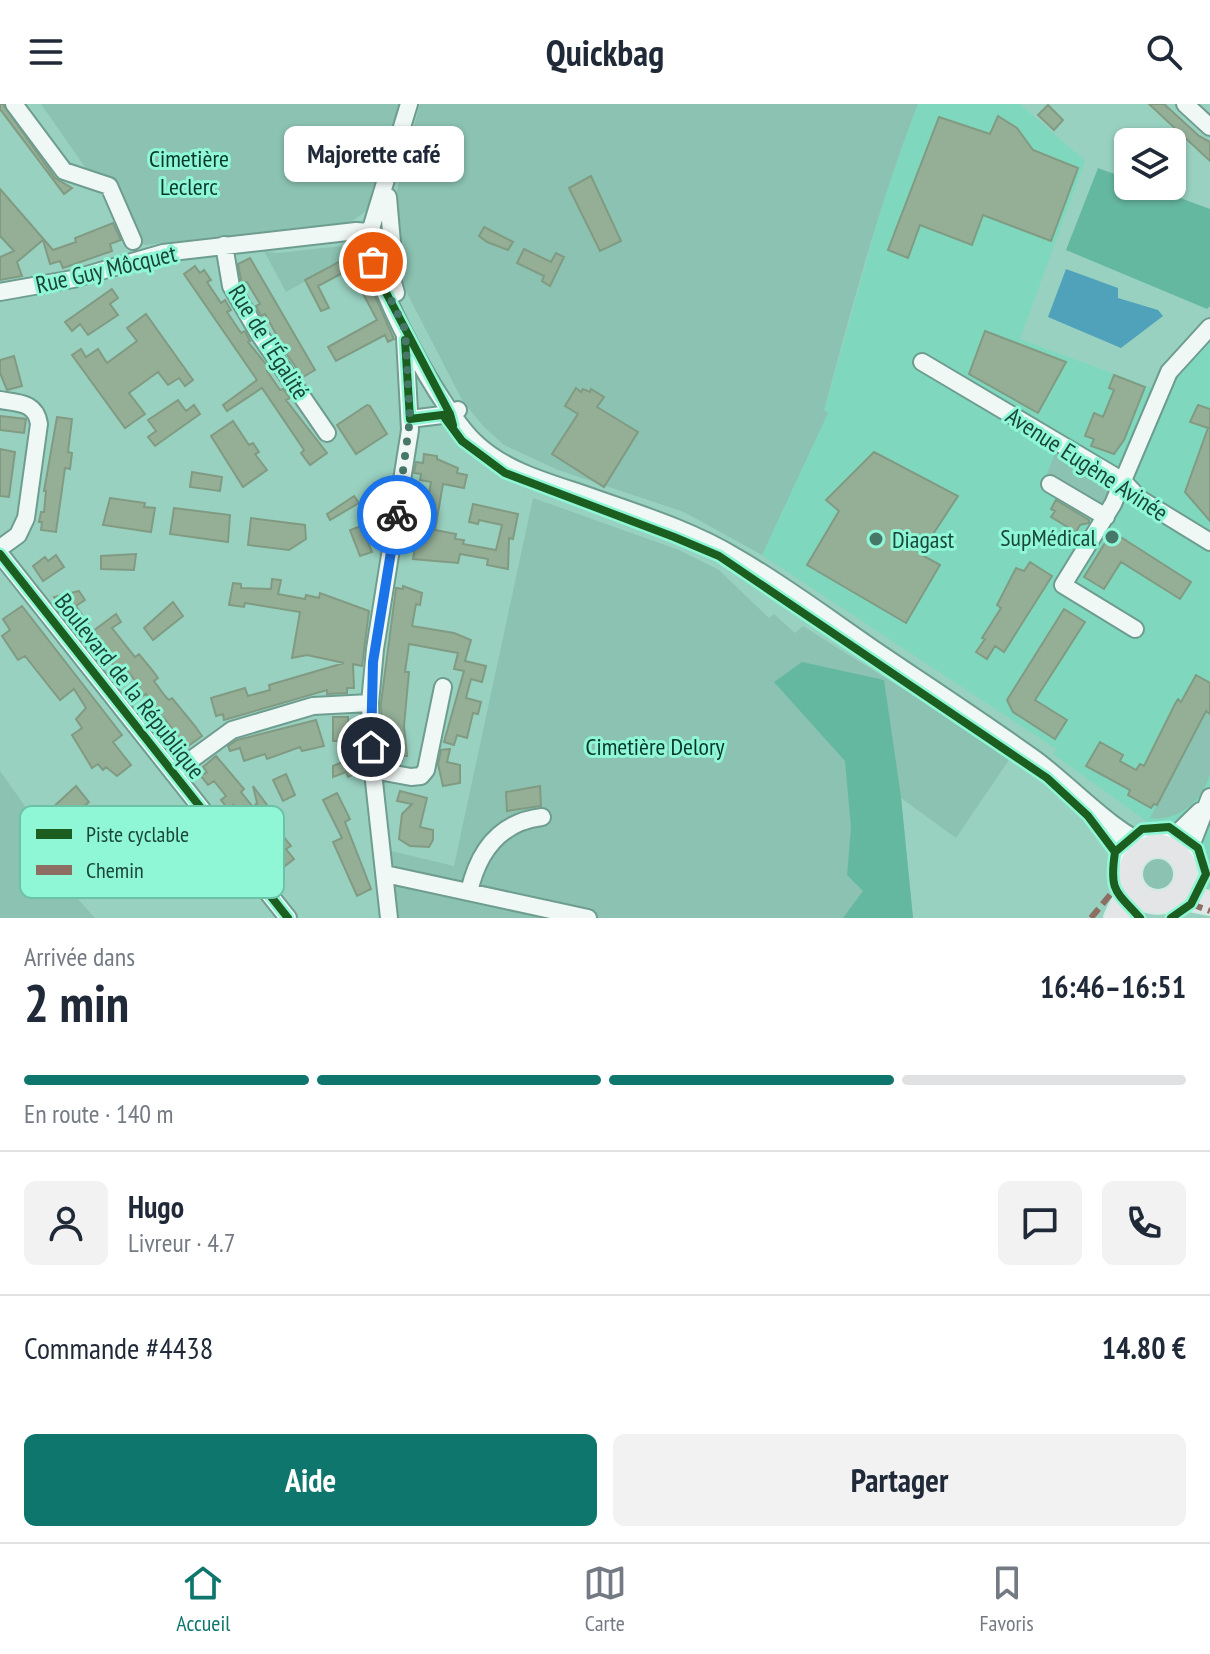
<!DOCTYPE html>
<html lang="fr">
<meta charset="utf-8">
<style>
body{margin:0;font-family:"PT Sans Narrow",sans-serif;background:#f2f2f3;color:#1f2937;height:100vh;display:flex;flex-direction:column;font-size:30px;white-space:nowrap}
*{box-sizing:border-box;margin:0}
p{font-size:26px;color:#747a83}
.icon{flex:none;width:44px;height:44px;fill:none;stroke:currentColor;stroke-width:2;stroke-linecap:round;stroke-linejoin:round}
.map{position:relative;height:814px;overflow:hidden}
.side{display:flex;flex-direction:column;background:#fff;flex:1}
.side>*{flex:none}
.tools{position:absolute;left:1114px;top:24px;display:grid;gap:16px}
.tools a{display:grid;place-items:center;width:72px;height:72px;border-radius:12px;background:#fff;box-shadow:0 2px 6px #0004;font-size:40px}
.pin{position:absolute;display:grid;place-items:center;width:68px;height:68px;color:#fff;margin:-34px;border:4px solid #fff;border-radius:50%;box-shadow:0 2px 8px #0007}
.courier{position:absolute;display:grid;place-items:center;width:80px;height:80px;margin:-40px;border:6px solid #1a73e8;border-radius:50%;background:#fff;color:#222;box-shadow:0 2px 10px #0007}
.bubble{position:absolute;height:56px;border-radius:12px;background:#fff;box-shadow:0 2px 6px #0004;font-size:26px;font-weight:700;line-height:56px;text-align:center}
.overview em{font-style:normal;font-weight:700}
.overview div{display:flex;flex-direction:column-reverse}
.overview{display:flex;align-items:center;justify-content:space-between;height:136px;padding:0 24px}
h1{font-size:52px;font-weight:700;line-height:60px}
.bar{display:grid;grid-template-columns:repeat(4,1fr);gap:12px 8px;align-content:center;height:96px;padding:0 24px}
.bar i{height:10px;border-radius:6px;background:#e0e1e3}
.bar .current{background:#0f766e}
.bar p{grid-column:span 4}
.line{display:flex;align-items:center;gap:20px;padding:0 24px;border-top:2px solid #e0e1e3}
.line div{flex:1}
.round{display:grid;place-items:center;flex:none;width:84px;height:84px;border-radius:12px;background:#f2f2f3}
.primary-button{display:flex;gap:16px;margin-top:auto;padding:16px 24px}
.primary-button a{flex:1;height:92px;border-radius:12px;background:#0f766e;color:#fff;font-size:32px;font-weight:700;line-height:92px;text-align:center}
.primary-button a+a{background:#f2f2f3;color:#1f2937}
header{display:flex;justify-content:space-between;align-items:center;height:104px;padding:0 24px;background:#fff;font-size:36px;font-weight:700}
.menu{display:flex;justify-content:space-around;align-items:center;height:112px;border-top:2px solid #e0e1e3;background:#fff;font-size:22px;color:#747a83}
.menu a{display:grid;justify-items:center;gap:4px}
.menu .current{color:#0f766e}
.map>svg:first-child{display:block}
.built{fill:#7fd8be}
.green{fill:#8bc2b1}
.forest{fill:#65b8a0}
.water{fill:#50a1ba}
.building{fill:#95af97;stroke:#819b83;stroke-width:2}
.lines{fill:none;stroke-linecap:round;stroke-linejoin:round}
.minor-casing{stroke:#6e9d90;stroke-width:20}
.major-casing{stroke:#d1eae3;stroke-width:26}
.minor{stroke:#f0f8f6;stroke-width:16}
.major{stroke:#e4e5e6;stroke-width:22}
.quiet{stroke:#8d6e63;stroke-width:6;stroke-dasharray:12 6;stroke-linecap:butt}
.cycleway-casing{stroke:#8ff7d6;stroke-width:13}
.cycleway{stroke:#1b5e20;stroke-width:8}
.done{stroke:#467768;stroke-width:8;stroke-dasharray:0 14.4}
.route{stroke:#1a73e8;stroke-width:10}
.poi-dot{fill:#467768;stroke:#8ff7d6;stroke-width:3}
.labels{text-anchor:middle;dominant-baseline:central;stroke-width:6;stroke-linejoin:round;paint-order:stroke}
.park-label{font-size:24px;fill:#07372b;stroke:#8ff7d6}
.street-label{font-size:24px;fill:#1a4639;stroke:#8ff7d6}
.poi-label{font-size:24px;fill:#1a4639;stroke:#8ff7d6;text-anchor:end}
.key{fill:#8ff7d6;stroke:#6cc2a7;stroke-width:2}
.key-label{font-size:22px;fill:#1a4639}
</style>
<header><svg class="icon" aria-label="menu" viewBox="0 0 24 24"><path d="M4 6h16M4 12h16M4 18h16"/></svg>Quickbag<svg class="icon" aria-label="search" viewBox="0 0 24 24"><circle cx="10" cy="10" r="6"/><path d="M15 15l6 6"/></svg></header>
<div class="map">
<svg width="1210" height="814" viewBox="0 0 1210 814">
<rect width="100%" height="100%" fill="#99d1c0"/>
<!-- built -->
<path class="built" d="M918 0H1020L1085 57 1020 235 1155 285 1169 254 1210 213V763L1053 650 1056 645 762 451 828 309 824 307 886 88Z"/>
<!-- green -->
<path class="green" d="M41 0H399L371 103 351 118 145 141 140 138 116 76 87 66Z
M420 0H918C879 100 852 203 824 306L828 309 762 451 684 408 558 366 504 341 483 322 462 296 404 183 396 90Z
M343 142 356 149 286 188 264 147 277 149Z
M1055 349 1105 377 1110 384 1101 401H1096L1046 373Z
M533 394 679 446 719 466 769 514 774 510 795 529 803 522 1011 653 956 734 901 694 913 814H397L391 747 454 762Z
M1206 607 1210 608C1210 626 1210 652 1210 670 1203 697 1177 718 1150 714Z
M0 667 35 716 20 731 95 814H0Z
M1142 770a16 16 0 1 1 32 0a16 16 0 1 1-32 0Z"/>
<!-- forest -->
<path class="forest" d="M1098 64 1128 75V82H1148L1210 105V202L1207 205 1066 146Z
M802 558 884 576 901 693 913 814H843L863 787 847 771 851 724 845 657 774 578Z"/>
<!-- water -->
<path class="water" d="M1066 165 1118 184V194L1158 206 1163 212 1121 244 1048 213Z"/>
<!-- building -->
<path class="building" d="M0 0H3L55 74 72 84 64 90 0 5Z
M1149 0H1164L1199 32 1210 38V57Z
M1048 1 1063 16 1054 26 1038 11Z
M998 12 1017 24 1033 46 1078 64 1051 137 983 111 972 141 920 121 908 154 888 146 939 13 990 30Z
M591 72 621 137 600 147 569 84Z
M0 85 53 146 76 138 75 134 113 119 121 136 110 140 112 147 63 164 60 157 50 160 43 136 17 158 22 172 0 176V153L14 147 0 132Z
M484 123 513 138 508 146 487 138 479 132Z
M524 145 551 158 556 149 564 153 550 182 542 177 544 172 517 159Z
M356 149 394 235 388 238 385 231 336 257 328 243 377 216 350 165 318 182 329 204 321 207 305 176Z
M250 154 315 266 303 273 274 232 276 230 265 210 261 212 256 202 260 200 247 178 243 180 241 176 238 160Z
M195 162 200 169 204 166 211 176 207 178 221 199 225 196 231 206 227 208 241 229 245 227 250 237 248 238 270 265 267 267 280 286 283 285 290 294 286 296 327 349 310 361 301 349 304 346 262 284 227 307 223 301 257 276 184 170Z
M112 185 118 194 110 200 118 211 88 231 80 220 72 227 65 218Z
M146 210 193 276 185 282 179 274 168 281 158 268 147 276 129 289 145 310 125 324 72 251 81 245 86 253 98 245 107 259 137 237 127 224Z
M985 227 1066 258 1038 309 969 270Z
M14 252 22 282 7 286 0 269V256Z
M1114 271 1145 283 1124 336 1114 350 1091 342 1094 335 1085 332 1094 309 1103 313 1114 286 1109 284Z
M576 284 581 288 583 285 590 288 591 285 604 293 597 303 638 328 604 383 552 350 578 310 565 302Z
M178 296 186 307 194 301 200 310 155 342 148 333 156 327 148 316Z
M367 301 370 302 387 330 356 350 337 321Z
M1198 301 1210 305V417L1185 388 1208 324 1190 318Z
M0 312 26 315 24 329 0 326Z
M57 313 72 315 68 348 72 349 70 365 65 364 56 428 41 426 42 418H39L41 408H44L46 387H44Z
M233 317 249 341 253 339 259 348 255 350 267 366 243 383 211 332Z
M0 345 15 348 9 393 0 392Z
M874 348 958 392 920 450 940 461 906 519 807 461 839 407 826 396Z
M424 350 437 352V355L458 364 457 369 467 371 464 384 443 380 435 426 456 430 455 435 464 436 463 440 496 446 502 421 479 416 478 420 469 418 473 400 518 410 513 435 509 434 508 465 487 461 488 455 460 450 458 459 413 455 417 433 423 424 431 378 420 376 421 370 414 369 416 358 423 359Z
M192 368 222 373 220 387 190 383Z
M354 392 359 399 330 416 327 410Z
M110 394 145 399 144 403 155 404 151 428 103 421Z
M1056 396 1089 416V419L1080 421 1076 428 1051 413 1055 407 1051 405Z
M174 404 230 411 228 438 170 430Z
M251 414 305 421 306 435 289 446 248 441Z
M361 422 372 448 360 452 350 426Z
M1116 430 1191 478 1180 495 1121 458 1104 485 1084 473 1110 431Z
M136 450 134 466 101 465V452Z
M56 451 64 463 43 477 33 462 45 453 48 457Z
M1030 458 1052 472 1004 548 995 542 987 555 976 548 985 535 982 534 1001 504 997 501 1016 464 1024 467Z
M272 475 281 476 278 490 305 495 306 491 319 494 320 489 369 507 362 562 353 560 354 584H347V589L327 590V586L224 616 223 610 216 612 211 594 245 584 248 592 270 586 269 581 344 559 307 551 292 554 300 508 245 499 244 503 229 501 233 479 241 480V484L271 485Z
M403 482 422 489 420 501 416 500 412 522 454 529 471 536 465 557 486 562 482 578 471 575 466 594 481 598 478 610 473 609 467 634 457 631 454 641 444 638 464 567 454 565 458 549 409 540 405 568H409L404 622 407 652H403L402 657 397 656V659L383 657 382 641 394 637H382L381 599 396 484 403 485Z
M79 487 85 496 76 502 93 527 116 510 121 518 112 524 135 553 139 550 153 567 158 574 154 577 165 592 169 596 172 594 195 622 202 632 187 643 183 638 178 642 171 634 176 630 164 614 159 618 152 610 157 606 146 590 140 594 134 586 139 582 127 566 121 570 54 493Z
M173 498 183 512 153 536 144 524Z
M22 502 122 631 113 638 131 661 117 672 106 663 103 666 98 660 92 664 72 631 82 624 76 615 86 604 74 585 60 596 25 552 18 556 2 532 10 526 3 515Z
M1064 505 1085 518 1035 596 1067 616 1055 635 1013 608 1007 596Z
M1196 571 1210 579V610L1206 607 1157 701 1154 700 1151 704 1128 691 1130 686 1086 662 1100 638 1123 651 1120 657 1136 666 1140 660 1144 662 1175 600 1178 595 1181 598Z
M333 613H348V620H354V630H348V637H333Z
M316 616 324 642 302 647 300 643 267 655 265 650 244 657 240 644 230 647 228 642 237 636Z
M450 645 447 658 460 661V679L443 682 438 660 441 646Z
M216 652 244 685 241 688 253 703 256 700 258 703 253 682 276 713 271 717 291 742 286 745 294 755 277 768 259 745 264 741 251 725 246 729 239 720 245 715 233 701 228 705 221 696 226 692 214 677 208 681 201 672 207 668 203 663Z
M354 653 357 669 348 673 346 668 333 673V662Z
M286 670 295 691 283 697 273 676Z
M76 682 89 698 60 722 49 707Z
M540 682 541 702 507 707 506 688Z
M400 687 427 694 420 723 433 726V736L429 743 410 742 399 735 402 710 412 700 397 697Z
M337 689 350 715 345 718 371 785 357 792 333 738 342 734 323 696Z"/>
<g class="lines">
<!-- minor casing -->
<g class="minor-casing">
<path id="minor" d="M14 0 64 67 109 82 133 137
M409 0 370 128C365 170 444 312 477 340 505 366 544 377 580 389 633 408 688 424 736 453 783 480 827 513 872 544 925 580 979 615 1032 653 1069 679 1110 727 1152 743
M1185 0 1210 23
M388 93 393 150
M224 141 231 182 259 230 327 329
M0 188 73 175 163 149 356 127 370 128 381 135 396 189
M922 258 1123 377 1140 395 1210 438
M0 296C18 299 36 298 39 320L26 414 18 431 0 444
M410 315 450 310 458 306
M1050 380 1106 413
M0 450 288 814
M1135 525 1063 481 1113 400 1169 268 1210 223
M373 666 411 673 421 672 426 666 443 583
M173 669 232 626 313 602 370 599
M1101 715 1121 744 1130 768
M1163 743 1200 707
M1184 760 1210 693
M385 770 588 814
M469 788C478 748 499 718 542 713
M389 814 372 659 370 599 375 545 410 326 405 234"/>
</g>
<!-- major casing -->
<g class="major-casing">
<path id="major" d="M1130 770a28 28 0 1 1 56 0a28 28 0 1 1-56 0Z
M1175 792 1210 799
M1116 814 1132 780"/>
</g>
<!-- minor -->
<use href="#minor" class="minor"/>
<!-- major -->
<use href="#major" class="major"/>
<!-- quiet -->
<path class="quiet" d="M1191 800 1210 807
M1091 814 1114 786"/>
<!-- cycleway casing -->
<g class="cycleway-casing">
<path id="cycleway" d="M381 179 450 310 453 321
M405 236 410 315 450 310
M446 311 445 314 462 337 505 369 674 433 719 452 1047 674 1088 712 1115 748
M0 450 288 814
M1140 814C1116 787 1109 788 1115 748L1142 725 1169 723 1198 744 1206 770 1191 800 1171 814"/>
</g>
<!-- cycleway -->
<use href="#cycleway" class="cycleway"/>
</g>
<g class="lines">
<!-- done -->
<path class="done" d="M373 158 405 225 410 315 397 411"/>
<!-- route -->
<path class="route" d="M371 643 373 558 397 411"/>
</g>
<!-- markers -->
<g class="poi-dot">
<circle cx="1112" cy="433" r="8"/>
<circle cx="876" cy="435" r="8"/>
</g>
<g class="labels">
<!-- park labels -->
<g class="park-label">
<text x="189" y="54">Cimetière<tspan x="189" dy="28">Leclerc</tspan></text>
<text x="655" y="642">Cimetière Delory</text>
</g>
<!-- street labels -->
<g class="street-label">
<text transform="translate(106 165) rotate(-13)">Rue Guy Môcquet</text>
<text transform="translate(269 238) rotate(58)">Rue de l'Égalité</text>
<text transform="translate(1087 360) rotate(33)">Avenue Eugène Avinée</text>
<text transform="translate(130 582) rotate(52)">Boulevard de la République</text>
</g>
<!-- poi labels -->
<g class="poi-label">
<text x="1096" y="433">SupMédical</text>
<text x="892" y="435" text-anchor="start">Diagast</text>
</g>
</g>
<!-- legend -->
<rect x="20" y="702" width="264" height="92" rx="12" class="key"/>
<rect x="36" y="725" width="36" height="10" fill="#1b5e20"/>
<rect x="36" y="761" width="36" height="10" fill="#8d6e63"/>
<g class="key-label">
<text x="86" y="738">Piste cyclable</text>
<text x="86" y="774">Chemin</text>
</g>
</svg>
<div class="tools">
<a><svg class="icon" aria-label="layers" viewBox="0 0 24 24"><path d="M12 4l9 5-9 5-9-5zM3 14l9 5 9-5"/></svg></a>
</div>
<div class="pin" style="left:373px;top:158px;background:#ea580c"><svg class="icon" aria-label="bag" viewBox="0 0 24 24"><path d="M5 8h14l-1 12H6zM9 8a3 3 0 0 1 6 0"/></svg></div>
<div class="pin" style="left:371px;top:643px;background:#1f2937"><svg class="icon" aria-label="home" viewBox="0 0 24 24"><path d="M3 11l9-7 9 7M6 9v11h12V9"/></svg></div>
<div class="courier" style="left:397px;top:411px"><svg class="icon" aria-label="bike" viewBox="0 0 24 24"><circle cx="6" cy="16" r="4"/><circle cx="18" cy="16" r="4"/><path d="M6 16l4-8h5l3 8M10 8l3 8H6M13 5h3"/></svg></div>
<div class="bubble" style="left:284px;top:22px;width:180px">Majorette café</div>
</div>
<section class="side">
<div class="overview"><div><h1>2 min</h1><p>Arrivée dans</p></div><em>16:46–16:51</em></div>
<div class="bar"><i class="current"></i><i class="current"></i><i class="current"></i><i></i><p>En route · 140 m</p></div>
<div class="line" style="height:144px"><a class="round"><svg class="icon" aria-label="person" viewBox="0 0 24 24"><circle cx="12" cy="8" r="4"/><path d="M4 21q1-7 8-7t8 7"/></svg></a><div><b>Hugo</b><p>Livreur · 4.7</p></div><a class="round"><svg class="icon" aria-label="chat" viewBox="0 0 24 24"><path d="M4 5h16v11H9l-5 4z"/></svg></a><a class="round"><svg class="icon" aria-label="phone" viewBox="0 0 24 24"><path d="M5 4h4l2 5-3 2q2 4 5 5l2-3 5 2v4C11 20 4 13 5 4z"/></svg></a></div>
<div class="line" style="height:104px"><div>Commande #4438</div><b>14.80 €</b></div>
<div class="primary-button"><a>Aide</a><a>Partager</a></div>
</section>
<nav class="menu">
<a class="current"><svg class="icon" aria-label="home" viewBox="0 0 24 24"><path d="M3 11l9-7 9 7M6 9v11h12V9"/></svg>Accueil</a>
<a><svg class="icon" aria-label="map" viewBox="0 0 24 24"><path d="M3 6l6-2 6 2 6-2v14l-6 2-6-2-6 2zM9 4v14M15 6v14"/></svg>Carte</a>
<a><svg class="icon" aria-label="saved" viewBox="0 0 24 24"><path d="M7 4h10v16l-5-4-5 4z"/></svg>Favoris</a>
</nav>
